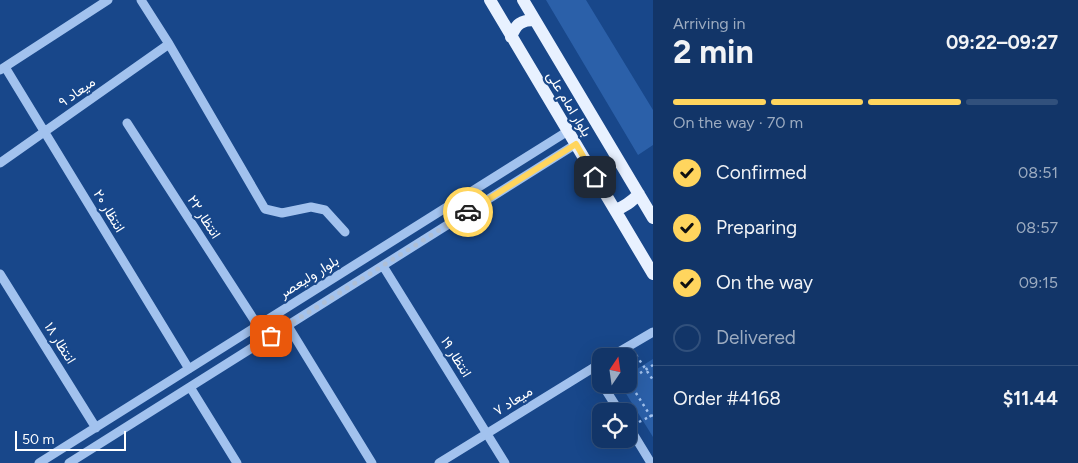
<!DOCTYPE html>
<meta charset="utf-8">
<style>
body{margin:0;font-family:Figtree,Vazirmatn,sans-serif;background:#1f4071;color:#f1f3f6;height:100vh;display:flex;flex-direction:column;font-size:19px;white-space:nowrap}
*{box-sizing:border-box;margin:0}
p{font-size:16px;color:#9cabc0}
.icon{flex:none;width:28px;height:28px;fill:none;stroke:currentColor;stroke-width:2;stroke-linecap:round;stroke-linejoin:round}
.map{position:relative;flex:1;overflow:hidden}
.sheet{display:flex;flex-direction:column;background:#123568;width:425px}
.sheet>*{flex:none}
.needle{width:32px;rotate:13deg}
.tools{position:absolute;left:592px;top:348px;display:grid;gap:10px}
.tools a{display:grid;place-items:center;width:45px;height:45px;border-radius:10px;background:#123568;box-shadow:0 5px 20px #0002,0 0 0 1px #31507c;font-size:25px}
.scale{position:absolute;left:15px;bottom:12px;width:111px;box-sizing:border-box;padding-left:5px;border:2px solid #fff;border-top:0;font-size:14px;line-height:18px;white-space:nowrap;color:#fff;-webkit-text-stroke:4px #18478a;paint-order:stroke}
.pin{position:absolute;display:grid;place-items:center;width:42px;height:42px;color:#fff;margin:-21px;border-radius:10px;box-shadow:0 2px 8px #0006}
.courier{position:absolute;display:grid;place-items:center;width:50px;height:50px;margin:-25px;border:4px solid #ffd55e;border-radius:50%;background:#fff;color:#222;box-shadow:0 1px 6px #0007}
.head em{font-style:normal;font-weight:700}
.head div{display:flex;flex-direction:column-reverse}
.head{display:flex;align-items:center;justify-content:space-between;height:85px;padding:0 20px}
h1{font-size:32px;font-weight:700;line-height:38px}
.bar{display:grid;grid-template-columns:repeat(4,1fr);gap:8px 5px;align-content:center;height:60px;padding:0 20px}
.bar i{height:6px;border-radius:4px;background:#31507c}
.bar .current{background:#ffd55e}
.bar p{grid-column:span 4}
.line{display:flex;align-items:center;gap:12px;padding:0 20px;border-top:1px solid #31507c}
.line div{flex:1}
ol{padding:0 20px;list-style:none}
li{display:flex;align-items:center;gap:15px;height:55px}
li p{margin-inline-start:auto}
li .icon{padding:5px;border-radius:50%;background:#ffd55e;color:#111;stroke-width:4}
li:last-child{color:#9cabc0}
li i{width:28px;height:28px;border:2px solid #31507c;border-radius:50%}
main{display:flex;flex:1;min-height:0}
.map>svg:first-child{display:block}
.green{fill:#2b60a9}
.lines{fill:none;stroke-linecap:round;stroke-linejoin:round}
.path{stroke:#a2c2ee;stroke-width:2.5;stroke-dasharray:2.5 4;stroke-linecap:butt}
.minor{stroke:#a2c2ee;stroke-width:9}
.major{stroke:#e8f1ff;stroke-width:12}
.done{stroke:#aebfd6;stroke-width:5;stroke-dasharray:0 9}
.route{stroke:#ffd55e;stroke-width:6}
.labels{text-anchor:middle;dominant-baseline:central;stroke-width:4.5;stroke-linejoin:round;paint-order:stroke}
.street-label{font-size:14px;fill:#fff;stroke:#18478a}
</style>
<main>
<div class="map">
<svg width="653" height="463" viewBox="0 0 653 463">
<rect width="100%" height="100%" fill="#18478a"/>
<!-- green -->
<path class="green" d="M546 0H586L653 110V145L638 155Z
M653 359V437L620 384H629V374Z"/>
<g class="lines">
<!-- path -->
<path class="path" d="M636 355 653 380
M629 380 653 365
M629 382 653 420
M639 422 653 415"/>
<!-- minor -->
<path class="minor" d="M141 0 169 44 265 209 282 213 311 207 325 210 345 232
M5 67 189 369
M0 70 108 0
M127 123 258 326
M0 163 169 44
M383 266 505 463
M0 274 96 428
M288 326 372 463
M612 356 653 332
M602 384 619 411
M190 387 237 463
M629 427 651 463
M39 463 568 131
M69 463 576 144
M439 463 601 363"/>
<!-- major -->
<path class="major" d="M490 0 653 274
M523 0 653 218
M511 37C516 24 521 20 535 20
M615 210C625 207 631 202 639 194"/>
</g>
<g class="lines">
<!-- done -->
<path class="done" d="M271 336 468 212"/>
<!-- route -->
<path class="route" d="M468 212 576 144 595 177"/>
</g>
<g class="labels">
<!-- street labels -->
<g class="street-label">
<text transform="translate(77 92) rotate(-35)">میعاد ۹</text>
<text transform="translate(569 104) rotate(59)">بلوار امام علی</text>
<text transform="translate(109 211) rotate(59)">انتظار ۲۰</text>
<text transform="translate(204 217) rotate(57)">انتظار ۲۲</text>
<text transform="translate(309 277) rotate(-32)">بلوار ولیعصر</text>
<text transform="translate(60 343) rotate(58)">انتظار ۱۸</text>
<text transform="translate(456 357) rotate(58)">انتظار ۱۹</text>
<text transform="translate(513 401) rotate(-32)">میعاد ۷</text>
</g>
</g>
</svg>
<div class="tools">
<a><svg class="needle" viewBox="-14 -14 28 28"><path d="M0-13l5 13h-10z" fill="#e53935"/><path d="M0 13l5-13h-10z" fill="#9cabc0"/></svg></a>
<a><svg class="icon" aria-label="locate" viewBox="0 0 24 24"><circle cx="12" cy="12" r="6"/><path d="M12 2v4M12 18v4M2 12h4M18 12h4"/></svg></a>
</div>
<div class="scale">50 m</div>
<div class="pin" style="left:271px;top:336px;background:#ea580c"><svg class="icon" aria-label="bag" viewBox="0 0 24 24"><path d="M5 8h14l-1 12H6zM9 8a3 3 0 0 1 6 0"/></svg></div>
<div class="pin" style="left:595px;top:177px;background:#1f2937"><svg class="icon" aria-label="home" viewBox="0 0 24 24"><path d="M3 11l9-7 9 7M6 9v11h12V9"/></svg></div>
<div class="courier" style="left:468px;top:212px"><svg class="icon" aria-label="car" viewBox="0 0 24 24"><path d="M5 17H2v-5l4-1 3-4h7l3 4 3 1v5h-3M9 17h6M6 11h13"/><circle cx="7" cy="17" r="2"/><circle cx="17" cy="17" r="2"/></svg></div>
</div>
<section class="sheet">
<div class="head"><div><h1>2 min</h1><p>Arriving in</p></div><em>09:22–09:27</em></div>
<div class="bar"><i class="current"></i><i class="current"></i><i class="current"></i><i></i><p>On the way · 70 m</p></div>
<ol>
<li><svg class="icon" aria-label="check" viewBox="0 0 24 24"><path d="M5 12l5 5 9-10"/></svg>Confirmed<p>08:51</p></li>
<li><svg class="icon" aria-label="check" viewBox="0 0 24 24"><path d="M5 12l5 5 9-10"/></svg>Preparing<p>08:57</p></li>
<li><svg class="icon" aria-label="check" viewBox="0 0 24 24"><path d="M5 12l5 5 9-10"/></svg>On the way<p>09:15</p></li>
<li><i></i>Delivered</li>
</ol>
<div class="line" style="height:65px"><div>Order #4168</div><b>$11.44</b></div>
</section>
</main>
